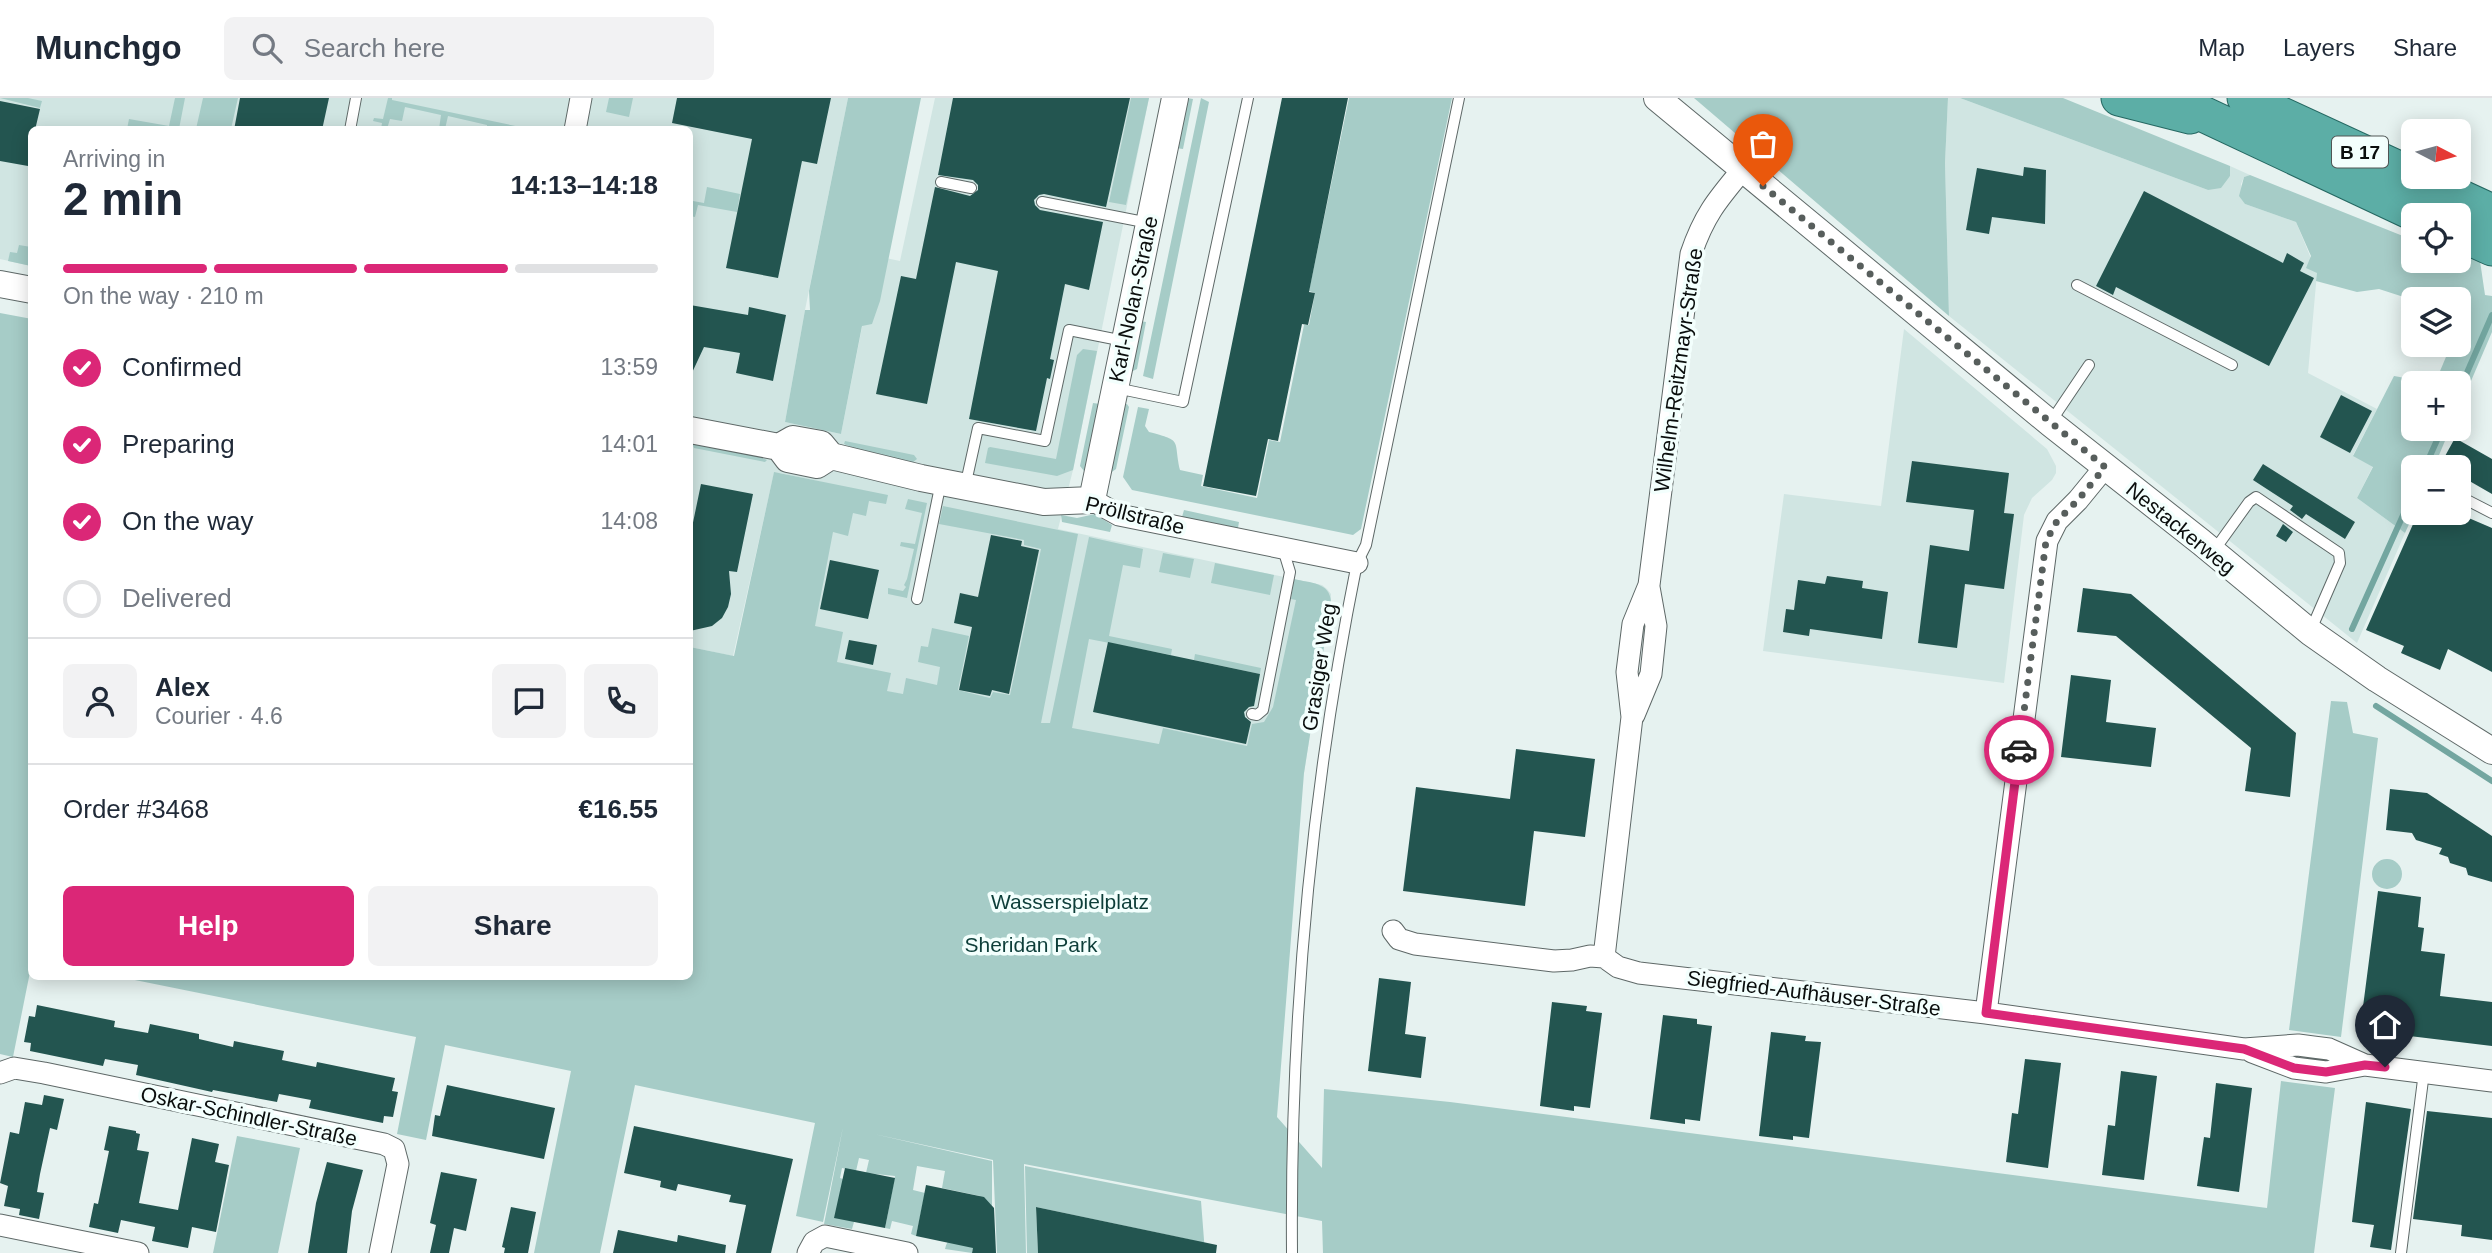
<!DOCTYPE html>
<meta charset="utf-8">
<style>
body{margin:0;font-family:Arial,sans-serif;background:#f2f2f3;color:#1f2937;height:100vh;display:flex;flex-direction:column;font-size:26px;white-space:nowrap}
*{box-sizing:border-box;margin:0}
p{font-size:23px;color:#747a83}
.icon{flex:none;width:38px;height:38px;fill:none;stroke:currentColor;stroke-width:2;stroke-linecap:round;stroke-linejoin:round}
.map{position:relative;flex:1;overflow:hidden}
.sheet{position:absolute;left:28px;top:28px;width:665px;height:854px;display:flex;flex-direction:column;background:#fff;border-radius:10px;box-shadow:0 4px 18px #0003}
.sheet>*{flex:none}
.needle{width:46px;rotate:96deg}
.fabs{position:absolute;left:2401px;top:21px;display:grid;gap:14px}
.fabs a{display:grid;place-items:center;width:70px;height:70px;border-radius:10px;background:#fff;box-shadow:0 4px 18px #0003;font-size:35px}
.pin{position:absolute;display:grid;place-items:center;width:60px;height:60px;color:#fff;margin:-72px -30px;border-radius:50% 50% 50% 0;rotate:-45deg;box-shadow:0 0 7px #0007}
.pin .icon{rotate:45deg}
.courier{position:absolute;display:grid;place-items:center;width:70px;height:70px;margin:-35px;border:5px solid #db2777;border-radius:50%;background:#fff;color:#222;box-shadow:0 2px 9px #0007}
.head em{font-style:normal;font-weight:600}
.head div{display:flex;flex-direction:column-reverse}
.head{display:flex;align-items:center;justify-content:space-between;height:119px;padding:0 35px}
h1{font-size:46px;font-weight:600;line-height:52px}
.bar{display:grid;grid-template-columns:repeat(4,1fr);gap:10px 7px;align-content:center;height:84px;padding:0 35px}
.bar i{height:9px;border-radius:5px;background:#e0e1e3}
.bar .current{background:#db2777}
.bar p{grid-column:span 4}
.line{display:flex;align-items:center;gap:18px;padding:0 35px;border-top:2px solid #e0e1e3}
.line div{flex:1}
.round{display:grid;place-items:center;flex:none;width:74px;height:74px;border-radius:10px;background:#f2f2f3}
ol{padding:0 35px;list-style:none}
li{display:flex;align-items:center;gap:21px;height:77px}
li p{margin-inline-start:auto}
li .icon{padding:7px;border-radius:50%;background:#db2777;color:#fff;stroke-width:4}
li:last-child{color:#747a83}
li i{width:38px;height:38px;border:4px solid #e0e1e3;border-radius:50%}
.action{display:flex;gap:14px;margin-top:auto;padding:14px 35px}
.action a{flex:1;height:80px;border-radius:10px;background:#db2777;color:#fff;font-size:28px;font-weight:600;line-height:80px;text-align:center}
.action a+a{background:#f2f2f3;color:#1f2937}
header{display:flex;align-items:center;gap:42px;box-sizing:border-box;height:98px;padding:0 35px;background:#fff;border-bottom:2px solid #e0e1e3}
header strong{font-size:33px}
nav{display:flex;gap:38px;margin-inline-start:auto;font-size:24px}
.search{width:490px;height:63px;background:#f2f2f3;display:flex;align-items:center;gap:18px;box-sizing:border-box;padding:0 24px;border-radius:10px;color:#747a83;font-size:26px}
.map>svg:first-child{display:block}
.built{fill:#d0e5e2}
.green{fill:#a6ccc7}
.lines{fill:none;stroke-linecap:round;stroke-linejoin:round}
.stream{stroke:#73a6a0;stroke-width:6}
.building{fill:#235550}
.service-casing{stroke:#5e6867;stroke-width:12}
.minor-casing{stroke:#5e6867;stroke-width:23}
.tertiary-casing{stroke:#5e6867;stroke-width:28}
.trunk-casing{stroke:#256862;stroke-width:37}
.service{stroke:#fff;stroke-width:10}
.minor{stroke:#fff;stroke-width:21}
.tertiary{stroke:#fff;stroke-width:26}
.trunk{stroke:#5caea6;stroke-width:35}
.done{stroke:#575e5c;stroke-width:7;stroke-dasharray:0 12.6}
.route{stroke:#db2777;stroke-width:9}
.labels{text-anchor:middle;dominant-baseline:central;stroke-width:7;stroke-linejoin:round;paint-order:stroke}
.shield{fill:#f3fffd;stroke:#505655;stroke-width:2}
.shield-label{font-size:19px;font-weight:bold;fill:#0a0e0d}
.street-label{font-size:21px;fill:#0a0e0d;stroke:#f3fffd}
.park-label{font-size:21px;fill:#0d3e39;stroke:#f3fffd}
</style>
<header>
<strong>Munchgo</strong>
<div class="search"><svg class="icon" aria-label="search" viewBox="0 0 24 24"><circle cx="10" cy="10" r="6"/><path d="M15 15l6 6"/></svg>Search here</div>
<nav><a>Map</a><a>Layers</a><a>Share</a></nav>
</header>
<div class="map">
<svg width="2492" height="1155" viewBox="0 0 2492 1155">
<rect width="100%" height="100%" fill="#e6f2f0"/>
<!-- built -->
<path class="built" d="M0 0H848L805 212 785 324 841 336 876 158 900 163 935 0H1149L1073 372 1058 431 1322 487 1327 491 1331 496V504L1304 675 1020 621 789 573 830 386 779 375H774L733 558 690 549V32H32L31 168 0 161Z
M1948 0H1960L2208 92 2230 78V68L2250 77 2244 79 2241 86 2245 106 2296 124 2317 175 2308 275 2377 311 2353 357 2373 368 2357 400 2405 435 2357 545 1949 218 1945 65Z
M1904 231 2047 351 2056 368V375L2052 382 2032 400 2024 417 2004 585 1763 553 1784 396 1881 408Z"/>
<!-- green -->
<path class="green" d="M0 0H28L42 3 40 10Z
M175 0H185L179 31H157L141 28 140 31H127L129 21 169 28Z
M203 0H238L231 31H196Z
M388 0H392V2L530 31H509L493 28 492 31H487V27L448 18 445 31H439L441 17 405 9 402 23 390 21 387 31H381L382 25 373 23 374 20 383 21Z
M609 0H633L629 19 606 14Z
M848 0H921L880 203 872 226 862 228 841 336 785 324 805 212H810L809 193Z
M1131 0H1149L1126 107 1109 104Z
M1187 0 1193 1 1183 51 1176 50Z
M1201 0 1209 4 1153 281 1143 278Z
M1349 0H1452L1361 431 1353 437 1132 392 1123 379 1138 309 1149 311 1145 328 1149 334C1184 343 1173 342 1180 372L1203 377 1201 388 1257 400 1269 342 1280 344 1304 227H1309L1315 195 1309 193Z
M1694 0H1948L1945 65 1949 218Z
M1960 0H2063L2230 68V78L2221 90 2208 92Z
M2250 77 2413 142V163H2459V156L2480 163 2485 197 2492 198V234L2459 311V285H2435L2451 247H2459V201L2413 202 2379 191 2357 194 2316 183 2317 175 2306 170 2311 158 2296 124 2245 106 2239 98 2244 79Z
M707 89 740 96 737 114 698 107 695 119 690 118 693 103 704 105Z
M19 147 31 149V168L8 163 10 154 17 155Z
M0 215 32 221V864L13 959 0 956Z
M1140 223 1146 224 1137 271 1133 273 1131 269Z
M1083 251 1097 253 1073 372 1057 378 985 365 988 350 990 349 1056 361 1077 257Z
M2394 278 2433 285H2413V331H2450L2434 369H2413L2414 415 2405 435 2357 400 2373 369 2353 358Z
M1093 305 1100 306 1088 362 1084 373 1080 368Z
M1127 306 1129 309 1116 371 1109 376 1122 307Z
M845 343 914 357 917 361 912 365 866 355 844 346Z
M692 345 739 351 767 362 765 364 694 350Z
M774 374 888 397 886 406 869 403 866 418 853 415 848 438 833 434 815 528 843 534 837 564 891 575 887 593 903 596 906 580 937 587 940 569 918 564 921 548 928 549 932 530 969 538 958 592 990 600 993 594 1010 597 1041 451 1024 447V442L939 426 943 408 1078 436 1041 625H1050L1089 439 1143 451 1140 470 1123 467 1109 538 1172 551 1171 557 1089 541 1072 630 1159 646 1163 630 1247 648 1252 626 1264 624 1273 609 1296 502 1291 501 1294 481C1310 485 1330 484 1331 504L1304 675 1277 1019 1322 1070 1324 991 1450 1004 2267 1110 2281 983 2335 990 2314 1155H1323L1322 1123 1024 1066 1026 1155H997L993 1062 874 1036 992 1063V1108L985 1102 972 1155 945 1151C950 1130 975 1121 980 1098L942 1090 945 1073 917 1068 913 1092 925 1095 916 1138 911 1136 913 1128 892 1123 890 1131 885 1130 895 1078 866 1075 869 1062 859 1060 856 1073 842 1070 840 1080 843 1081 854 1124 852 1131 824 1126 843 1029 823 1124 796 1118 815 1025 635 987 600 1155H534L571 973 445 947 426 1042 397 1036 416 939 120 879 690 878V549L734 558Z
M908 401 927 405 907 500 888 496V490L903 493 906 489 904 487 907 481 914 451 900 448 901 444 915 446 922 415 905 411Z
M1184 412 1239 424 1238 430 1182 419Z
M1095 416 1112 427 1110 434 1062 424 1061 417 1077 420Z
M1163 455 1194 461 1190 480 1159 474Z
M1215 465 1274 477 1270 497 1211 485Z
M1195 556 1261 570 1260 576 1194 562Z
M2331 603 2347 604 2353 635 2378 640 2341 939 2289 932Z
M2372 776a15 15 0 1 1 30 0a15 15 0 1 1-30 0Z
M237 1038 300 1050 278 1155H213Z
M1025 1068 1201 1103 1205 1155 1192 1142 1036 1109 1038 1155H1027Z"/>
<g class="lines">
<!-- stream -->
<path class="stream" d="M2459 293 2492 217
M2425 369 2442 331
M2352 531 2413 395
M2376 608 2492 683"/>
</g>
<!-- building -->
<path class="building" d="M240 0H329L322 32H234Z
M677 0H831L817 66 802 63 778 180 726 170 752 41 672 25Z
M953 0H1130L1106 109 1044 96 1039 97 1034 102 1035 107 1040 112 1103 124 1089 192 1065 186 1050 261 1054 262 1050 281 1047 280 1036 333 969 321 998 173 956 164 927 306 876 296 901 178 916 181 935 89 970 98 978 92V87L973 82 938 77Z
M1282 0H1348L1309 194 1315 195 1308 227 1302 226 1278 343 1268 341 1256 398 1203 388Z
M0 3 40 11 35 32H32V50L28 68 0 63Z
M2024 69 2046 72 2045 126 1992 119 1989 136 1966 132 1977 70 2023 78Z
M2144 93 2283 165 2287 155 2304 165 2300 173 2314 180 2269 268 2116 189 2113 197 2096 188Z
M690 207 748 217 749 209 786 217 773 283 736 275 740 255 704 249 690 279Z
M2341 297 2372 313 2350 355 2320 339Z
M2455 340 2492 361V396L2459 377V369H2439Z
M1912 363 2009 375 2004 415 2014 416 2004 491 1965 486 1957 550 1918 545 1930 447 1969 453 1974 412 1906 404Z
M2263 366 2355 424 2345 441 2306 416 2302 421 2290 412 2293 408 2253 382Z
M701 386 753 396 737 474 729 473 731 496 728 509 722 520 712 528 690 533V439Z
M2418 415H2457L2492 430V574L2448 551 2440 572 2401 555 2404 548 2366 532Z
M2283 426 2293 434 2286 444 2276 438Z
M991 437 1022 443 1021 448 1039 452 1009 596 992 592 990 598 959 592 972 529 954 525 960 495 978 499Z
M830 462 879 472 868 521 820 511Z
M1827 478 1863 483 1862 490 1888 494 1882 541 1810 531 1809 538 1783 534 1786 511 1794 512 1798 482 1825 486Z
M2083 490 2131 496 2296 635 2290 699 2245 693 2251 650 2116 538 2077 534Z
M849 542 877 547 873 567 845 561Z
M1108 544 1260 576 1254 608 1249 609 1244 614 1245 619 1251 624 1246 646 1093 614Z
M2071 577 2111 582 2106 624 2156 630 2151 669 2061 659Z
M1516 651 1595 661 1585 739 1534 733 1525 808 1403 793 1416 689 1510 701Z
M2390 691 2427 695 2492 738V784L2468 777 2466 770 2450 765 2448 759 2439 756 2442 750 2416 742 2412 735 2386 732Z
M2378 793 2421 799 2418 829 2424 830 2421 853 2445 856 2440 898 2492 904V948L2360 932Z
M1379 880 1411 884 1405 936 1426 939 1421 980 1368 973Z
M1552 904 1587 908 1586 913 1602 915 1590 1010 1574 1008V1013L1540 1008Z
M37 907 115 923 114 929 148 935 150 926 199 936V941L233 949 234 943 284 953 282 962 316 969 317 964 395 980 392 993 398 994 393 1019 384 1018 383 1025 358 1020 309 1010 311 1002 279 996 277 1004 213 992 212 994 136 977 138 967 105 961 103 968 30 953 31 945 24 944 29 918 35 919Z
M1663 917 1697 921V926L1712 928 1700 1023 1685 1021V1026L1650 1021Z
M1771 934 1806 938 1805 943 1821 944 1809 1040 1793 1038V1042L1759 1038Z
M2025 961 2061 965 2048 1070 2006 1064 2012 1015 2018 1016Z
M2121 973 2157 978 2144 1082 2102 1077 2108 1027 2115 1028Z
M2216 985 2252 990 2239 1094 2197 1088 2204 1039 2210 1040Z
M447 987 555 1010 544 1061 432 1038 435 1017 440 1018Z
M44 997 64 1001 57 1032 50 1030 40 1076 37 1094 44 1095 39 1121 19 1117 20 1111 4 1108 8 1088 0 1085 10 1034 19 1036 25 1004 42 1007Z
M2366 1004 2411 1011 2391 1152 2370 1149 2374 1127 2352 1124Z
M2427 1013 2492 1020V1142L2461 1138 2462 1127 2413 1121Z
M109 1028 136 1033V1035L140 1036 137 1052 149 1054 139 1105 178 1112 192 1040 219 1046 215 1064 229 1067 216 1134 192 1129 188 1150 152 1143 155 1129 121 1122 118 1135 89 1129 94 1105 98 1106 109 1053 104 1052Z
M634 1028 793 1061 771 1155H736L746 1107 729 1104 731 1097 678 1086 676 1093 660 1089 661 1083 624 1075Z
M327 1064 363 1072 352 1113 347 1155H308L316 1105Z
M845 1070 895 1080 885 1130 834 1120Z
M441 1074 477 1081 466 1133 454 1130 449 1155H430L436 1127 430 1125Z
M926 1087 984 1099 994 1110 996 1155H972L973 1150 916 1138Z
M511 1109 536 1114 528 1155H504L505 1150 502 1149Z
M1036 1109 1217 1147 1216 1155H1038Z
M618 1132 677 1144 678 1137 726 1147 725 1155H613Z"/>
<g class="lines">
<!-- service casing -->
<g class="service-casing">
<path id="service" d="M350 32 356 0
M941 84 971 90
M1042 104 1149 125
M2077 187 2232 267
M1116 290 1183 304 1248 0
M2050 325 2089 267
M965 389 978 330 1045 343 1069 232 1124 243
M2461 399 2492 415
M2213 454 2249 404 2256 399 2339 455 2340 465 2310 534
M917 501 941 384
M1252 616 1257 617 1263 612 1290 474 1283 451
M1292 1155C1290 923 1311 692 1357 465L1366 447 1459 0
M2401 1155 2424 974"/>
</g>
<!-- minor casing -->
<g class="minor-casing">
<path id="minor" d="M575 32 581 0
M1092 402 1119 417 1357 465
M1634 617 1651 576 1656 528 1649 489
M1393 833 1399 841 1415 846 1554 863 1572 862 1590 858 1604 859 1618 869 1639 875 1986 915 2244 951 2298 947 2313 949 2329 951 2365 967 2492 983
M1604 859 1632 619 1627 574 1633 526 1649 487 1691 156C1704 117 1718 101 1743 71
M1986 915 2047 443 2057 423 2078 402 2105 369
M2252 954 2294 970 2326 974 2365 967
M0 975 14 970 44 975 384 1046 394 1051 398 1066 380 1155
M0 1127 138 1155
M808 1155 814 1144 825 1138 907 1155"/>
</g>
<!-- tertiary casing -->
<g class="tertiary-casing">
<path id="tertiary" d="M1657 0 2050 325 2201 444 2310 534 2377 581 2492 653
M0 186 32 192
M690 332 779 349 793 341 821 346 831 358 921 380 1044 404 1092 402 1175 0
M779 349 788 361 817 367 831 358"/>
</g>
<!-- trunk casing -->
<g class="trunk-casing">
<path id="trunk" d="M2119 0 2190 18
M2169 0 2418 117
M2245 0 2492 114
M2459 135 2492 150"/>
</g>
<!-- service -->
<use href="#service" class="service"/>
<!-- minor -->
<use href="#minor" class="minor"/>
<!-- tertiary -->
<use href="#tertiary" class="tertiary"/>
<!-- trunk -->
<use href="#trunk" class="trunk"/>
</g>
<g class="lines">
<!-- done -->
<path class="done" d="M1763 88 2105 369 2078 402 2057 423 2046 443 2019 652"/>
<!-- route -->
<path class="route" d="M2019 652 1986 915 2244 951 2294 970 2326 974 2365 967 2385 969"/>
</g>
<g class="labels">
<!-- shield labels -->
<rect class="shield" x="2332" y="38.5" width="56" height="31" rx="5"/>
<g class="shield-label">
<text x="2360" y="54">B 17</text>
</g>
<!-- street labels -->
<g class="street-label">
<text transform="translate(1133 201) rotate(-78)">Karl-Nolan-Straße</text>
<text transform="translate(1678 272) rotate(-82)">Wilhelm-Reitzmayr-Straße</text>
<text transform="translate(1135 417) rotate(14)">Pröllstraße</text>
<text transform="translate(2181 430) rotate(39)">Nestackerweg</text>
<text transform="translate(1319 569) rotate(-81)">Grasiger Weg</text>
<text transform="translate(1814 895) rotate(7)">Siegfried-Aufhäuser-Straße</text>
<text transform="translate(249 1018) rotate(12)">Oskar-Schindler-Straße</text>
</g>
<!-- park labels -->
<g class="park-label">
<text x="1070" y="803">Wasserspielplatz</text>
<text x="1031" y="846">Sheridan Park</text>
</g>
</g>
</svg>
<div class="fabs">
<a><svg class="needle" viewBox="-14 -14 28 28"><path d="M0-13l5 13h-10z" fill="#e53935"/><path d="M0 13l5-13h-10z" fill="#747a83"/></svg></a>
<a><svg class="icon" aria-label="locate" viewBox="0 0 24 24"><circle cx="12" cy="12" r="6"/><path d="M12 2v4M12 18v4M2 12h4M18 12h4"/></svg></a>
<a><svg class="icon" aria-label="layers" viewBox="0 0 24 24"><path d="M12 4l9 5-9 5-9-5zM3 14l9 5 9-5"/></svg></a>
<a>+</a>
<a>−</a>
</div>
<div class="pin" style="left:1763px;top:88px;background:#ea580c"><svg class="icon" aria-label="bag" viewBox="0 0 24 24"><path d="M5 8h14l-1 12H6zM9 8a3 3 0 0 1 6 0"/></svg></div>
<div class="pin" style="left:2385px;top:969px;background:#1f2937"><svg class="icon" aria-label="home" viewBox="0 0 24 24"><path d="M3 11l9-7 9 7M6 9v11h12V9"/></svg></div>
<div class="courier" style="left:2019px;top:652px"><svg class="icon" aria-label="car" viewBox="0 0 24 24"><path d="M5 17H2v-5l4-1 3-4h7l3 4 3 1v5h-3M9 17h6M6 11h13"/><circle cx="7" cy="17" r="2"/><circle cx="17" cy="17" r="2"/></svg></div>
<section class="sheet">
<div class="head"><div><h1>2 min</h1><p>Arriving in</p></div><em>14:13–14:18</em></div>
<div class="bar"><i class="current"></i><i class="current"></i><i class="current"></i><i></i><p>On the way · 210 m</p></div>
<ol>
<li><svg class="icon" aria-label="check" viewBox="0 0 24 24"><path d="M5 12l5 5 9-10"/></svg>Confirmed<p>13:59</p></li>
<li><svg class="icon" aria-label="check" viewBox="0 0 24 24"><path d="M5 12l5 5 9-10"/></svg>Preparing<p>14:01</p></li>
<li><svg class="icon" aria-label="check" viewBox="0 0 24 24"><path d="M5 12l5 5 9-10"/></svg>On the way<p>14:08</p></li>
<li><i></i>Delivered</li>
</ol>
<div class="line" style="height:126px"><a class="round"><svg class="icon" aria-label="person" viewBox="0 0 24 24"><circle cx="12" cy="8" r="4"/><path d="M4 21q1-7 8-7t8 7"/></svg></a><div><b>Alex</b><p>Courier · 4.6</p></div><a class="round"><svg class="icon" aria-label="chat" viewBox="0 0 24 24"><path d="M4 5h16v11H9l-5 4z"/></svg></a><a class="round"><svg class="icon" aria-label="phone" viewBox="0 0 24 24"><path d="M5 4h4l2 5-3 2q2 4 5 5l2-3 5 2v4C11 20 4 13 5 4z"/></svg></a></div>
<div class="line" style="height:91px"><div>Order #3468</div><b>€16.55</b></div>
<div class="action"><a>Help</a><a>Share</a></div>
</section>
</div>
